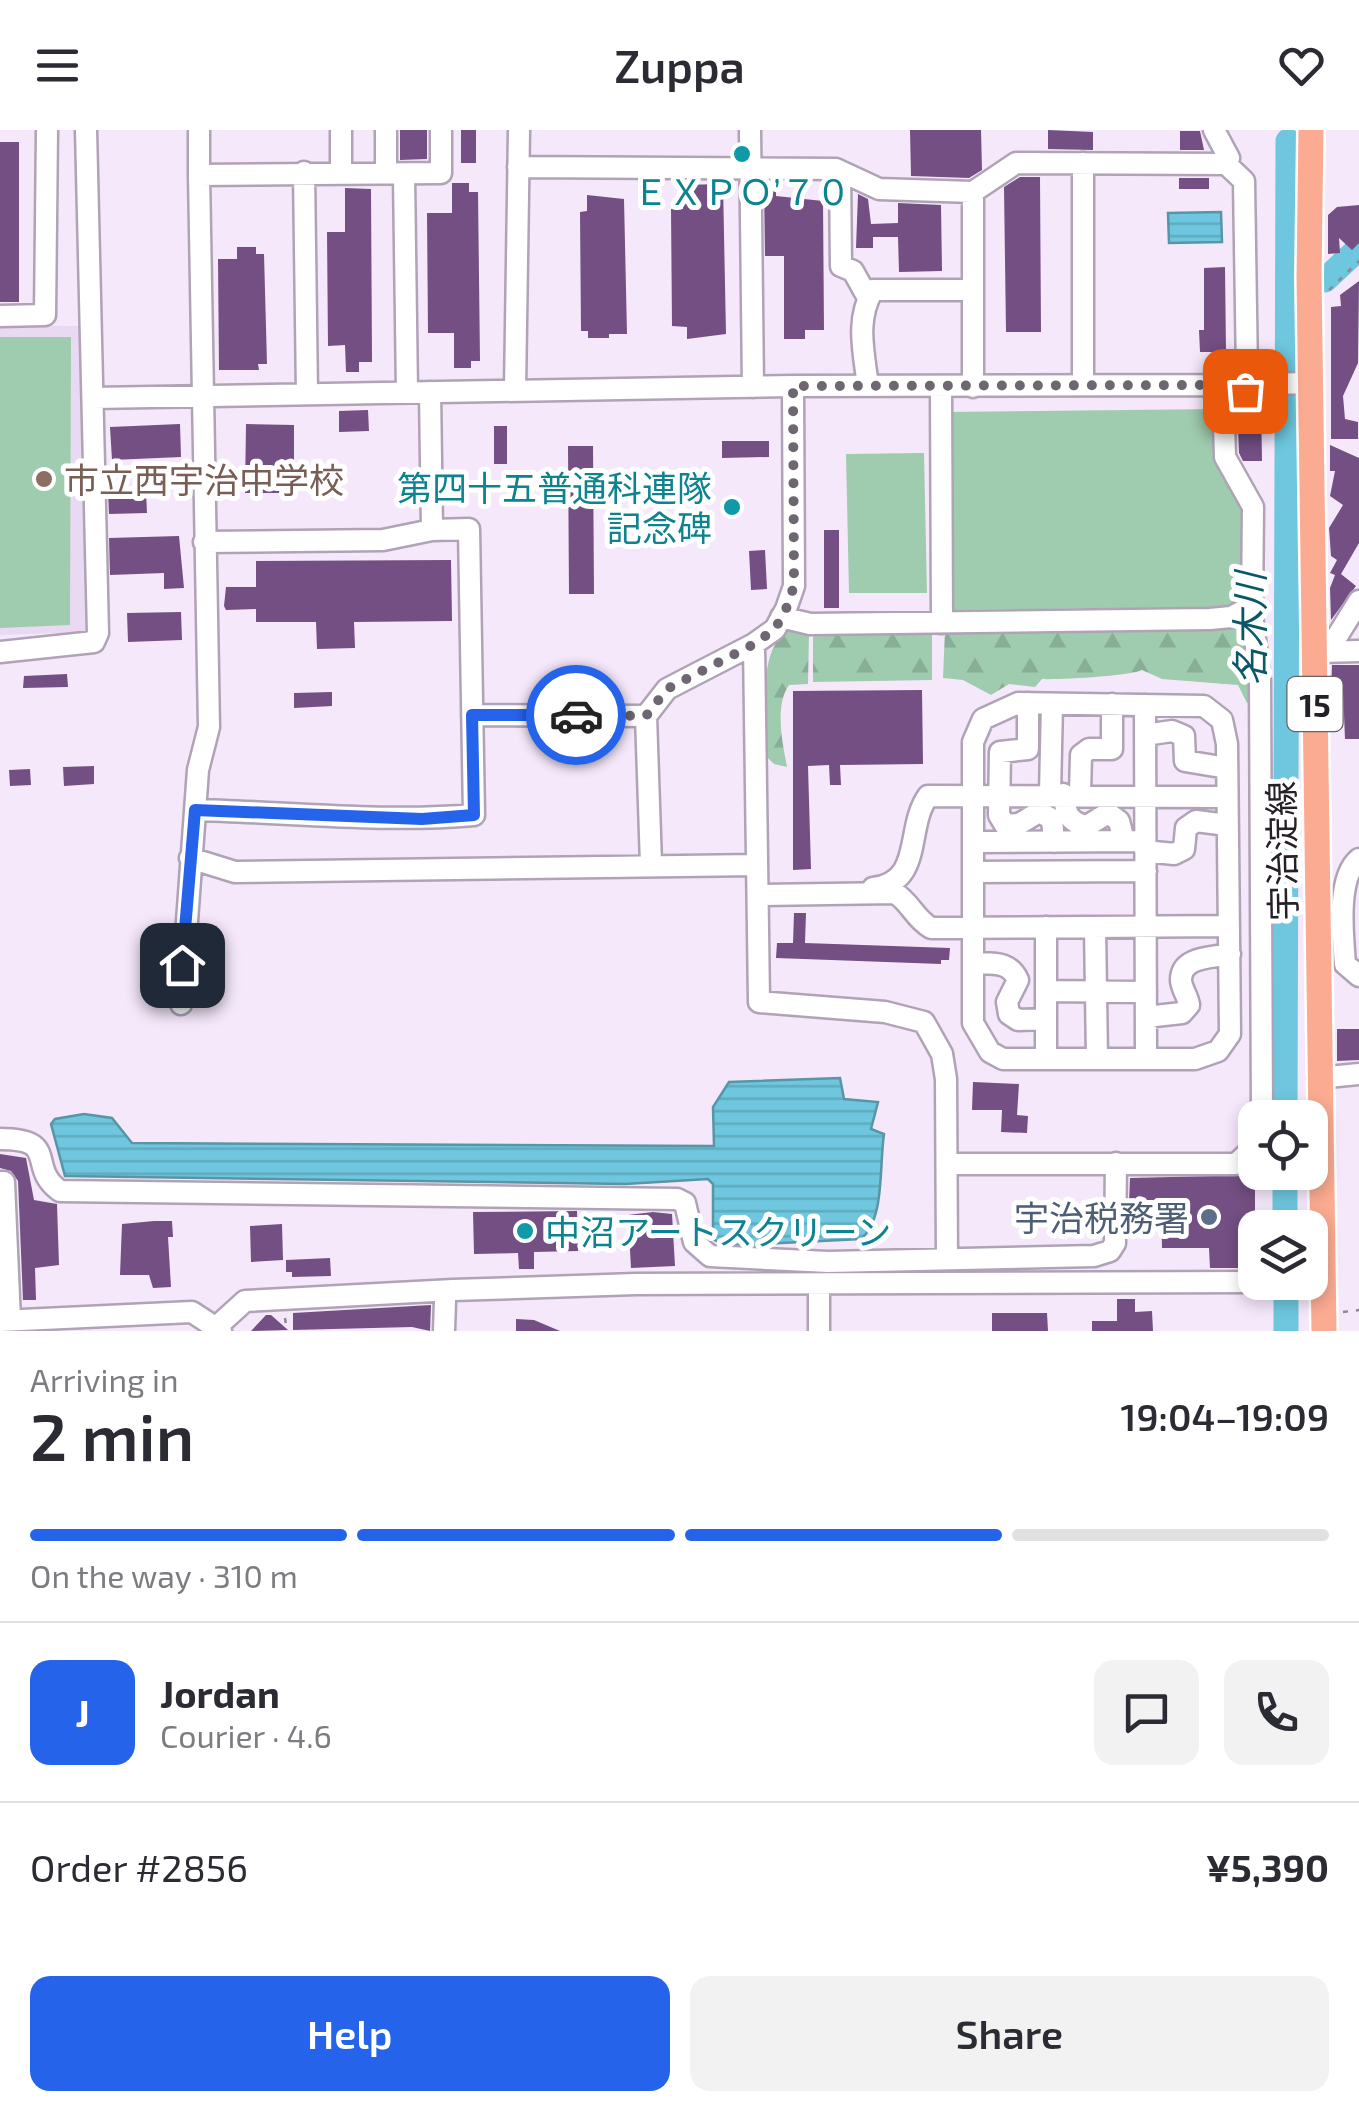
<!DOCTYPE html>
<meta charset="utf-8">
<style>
body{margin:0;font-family:"Exo 2","Noto Sans JP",sans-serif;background:#f2f2f3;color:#2b2b33;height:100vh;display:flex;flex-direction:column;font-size:38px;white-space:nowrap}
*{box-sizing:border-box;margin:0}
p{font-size:32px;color:#7c7c81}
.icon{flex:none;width:55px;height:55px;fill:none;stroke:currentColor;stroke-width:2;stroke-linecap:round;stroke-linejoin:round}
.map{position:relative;height:1201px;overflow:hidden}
.side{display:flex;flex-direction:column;background:#fff;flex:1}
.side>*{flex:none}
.buttons{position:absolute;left:1238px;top:970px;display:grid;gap:20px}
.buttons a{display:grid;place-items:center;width:90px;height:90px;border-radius:20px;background:#fff;box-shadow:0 5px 15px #0003;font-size:50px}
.pin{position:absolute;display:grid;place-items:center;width:85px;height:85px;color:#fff;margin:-42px;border-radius:20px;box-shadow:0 5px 15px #0006}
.courier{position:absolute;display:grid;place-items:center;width:100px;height:100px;margin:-50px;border:8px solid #2563eb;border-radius:50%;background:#fff;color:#222;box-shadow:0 2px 12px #0007}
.overview em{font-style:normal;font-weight:600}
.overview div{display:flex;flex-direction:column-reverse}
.overview{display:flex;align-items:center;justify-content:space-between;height:170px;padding:0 30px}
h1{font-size:65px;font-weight:600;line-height:75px}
.bar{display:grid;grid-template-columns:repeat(4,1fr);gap:15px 10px;align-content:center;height:120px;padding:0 30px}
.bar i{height:12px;border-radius:8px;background:#e1e1e2}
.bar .current{background:#2563eb}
.bar p{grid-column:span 4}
.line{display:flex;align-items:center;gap:25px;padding:0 30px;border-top:2px solid #e1e1e2}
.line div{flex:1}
.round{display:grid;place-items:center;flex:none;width:105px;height:105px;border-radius:20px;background:#f2f2f3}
.action{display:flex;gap:20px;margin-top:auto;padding:20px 30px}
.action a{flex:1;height:115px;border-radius:20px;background:#2563eb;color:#fff;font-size:40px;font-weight:600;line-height:115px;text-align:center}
.action a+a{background:#f2f2f3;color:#2b2b33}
header{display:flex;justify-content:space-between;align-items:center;height:130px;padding:0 30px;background:#fff;font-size:45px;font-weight:600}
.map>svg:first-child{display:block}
.built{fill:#ead9f3}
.forest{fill:url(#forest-firs)}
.pitch{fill:#9fcbae}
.water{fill:url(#water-rules);stroke:#5895a7;stroke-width:2.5}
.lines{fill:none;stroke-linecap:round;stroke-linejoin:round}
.river{stroke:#6ec7de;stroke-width:25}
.building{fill:#734f83}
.minor-casing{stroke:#afa3b5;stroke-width:25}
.major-casing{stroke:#fff;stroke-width:30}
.path{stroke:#908794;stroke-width:2.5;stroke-dasharray:5 8;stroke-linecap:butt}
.minor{stroke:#fff;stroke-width:20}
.major{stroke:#faab91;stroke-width:25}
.done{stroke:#6e6671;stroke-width:10;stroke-dasharray:0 18}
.route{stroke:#2563eb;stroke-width:12}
.culture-dot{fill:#0f9aa8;stroke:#fff;stroke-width:4}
.education-dot{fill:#8d6e63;stroke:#fff;stroke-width:4}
.service-dot{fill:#5c6f8a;stroke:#fff;stroke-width:4}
.labels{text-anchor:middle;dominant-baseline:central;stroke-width:10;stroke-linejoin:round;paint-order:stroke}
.shield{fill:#fff;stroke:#666368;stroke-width:2.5}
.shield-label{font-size:32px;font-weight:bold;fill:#252027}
.culture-label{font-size:35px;fill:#0d838f;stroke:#fff}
.education-label{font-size:35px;fill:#785e54;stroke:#fff;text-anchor:start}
.street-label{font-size:35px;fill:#252027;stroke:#fff}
.service-label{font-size:35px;fill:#4e5e75;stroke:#fff;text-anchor:end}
.water-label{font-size:38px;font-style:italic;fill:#095868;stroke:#fff}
</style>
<header><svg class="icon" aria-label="menu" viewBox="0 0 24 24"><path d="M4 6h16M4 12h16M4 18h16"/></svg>Zuppa<svg class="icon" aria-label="heart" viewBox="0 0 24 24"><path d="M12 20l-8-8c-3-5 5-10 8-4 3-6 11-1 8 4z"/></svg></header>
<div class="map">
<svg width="1359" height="1201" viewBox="0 0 1359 1201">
<defs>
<pattern id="forest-firs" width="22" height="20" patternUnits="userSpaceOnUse" patternTransform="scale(2.5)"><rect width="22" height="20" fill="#9fcbae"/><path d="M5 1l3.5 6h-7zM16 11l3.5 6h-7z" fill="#89ae96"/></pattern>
<pattern id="water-rules" width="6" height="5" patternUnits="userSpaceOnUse" patternTransform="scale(2.5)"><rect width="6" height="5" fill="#6ec7de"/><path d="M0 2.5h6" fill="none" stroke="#5fabbe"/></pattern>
</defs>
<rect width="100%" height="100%" fill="#f5e8fb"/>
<!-- built -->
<path class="built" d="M0 196H84L90 502 0 505Z"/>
<!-- forest -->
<path class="forest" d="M787 496 809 503 808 554 789 555C774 576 783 615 787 637L774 634 767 627C766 584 756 530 787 496Z
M932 496V550L813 552V497Z
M1249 496 1254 573H1247L1238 555 1162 549 1142 540C1130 546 1058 550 1042 549L1035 557 1009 554 991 565 963 550 943 548 945 500Z"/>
<!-- pitch -->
<path class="pitch" d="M0 207H71L70 495 0 498Z
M1217 279 1219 337 1242 373 1240 477 948 480 945 282Z
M924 323 927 463H849L846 324Z"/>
<!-- water -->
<path class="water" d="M1221 82 1222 112 1169 113 1168 83Z
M840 948 844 969 878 972 871 999 884 1004C879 1037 885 1089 861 1109L725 1116 713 1109V1054L708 1049 625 1054 65 1046 51 994 55 989 84 984 112 988 132 1013 714 1016 713 977 729 952Z"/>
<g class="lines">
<!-- river -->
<path class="river" d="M1325 150 1359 118
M1285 988 1288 11
M1285 1042V1098
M1286 1152V1201"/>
</g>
<!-- building -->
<path class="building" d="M400 0H427V29L400 30Z
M461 0H476V33H461Z
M910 0H981L982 40 969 48 911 46Z
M1048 0 1093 2V20L1048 19Z
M1180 1H1200L1204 20H1180Z
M0 12H19V172H0Z
M1020 47H1040L1041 202H1006L1004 57Z
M1179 48H1209V59H1179Z
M452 53H469V62H478L480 231H471V238H454V203H428L427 83H452Z
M723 54 726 204 687 209V197L672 196 671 79H683L682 55Z
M764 57H776V66L823 71 824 200H805V209H784V126H765Z
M345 58 371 59 372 232H359V242H346L345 215 328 216 327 102H345Z
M858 64 868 69 871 94 898 93V73L941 75 942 141 899 142 898 107H873V118H856Z
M587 65 624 69 627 204H609V208H588V201H581L580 82 587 81Z
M1359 75V113L1352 120 1339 108 1340 123 1328 124V85L1337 77Z
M237 117H256V124H264L267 234H258L259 240H219L218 129H237Z
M1225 137 1226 222H1200L1199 200H1204V138Z
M1359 151 1358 233 1343 266 1345 289 1358 292V309H1331V177L1341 176 1340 165Z
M1237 273H1261L1262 331H1243L1239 323Z
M368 280 369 301 339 302V281Z
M180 294 181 327 112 330 110 297Z
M246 294 294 295V363H245Z
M494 296H507V334H494Z
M722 311H769V327L722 328Z
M1330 315 1359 328V413L1341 444 1356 456 1331 490 1330 458 1335 445 1330 443 1337 430 1331 426 1329 398 1343 375 1330 366 1335 341H1330Z
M568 316H593L594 464H569Z
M146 361 147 383 109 384 108 362Z
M824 400H839V478H824Z
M179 406 184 458 164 459V443L110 445 109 408Z
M765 420 767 459 751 460 749 421Z
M451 430 452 491 354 492 355 518 317 519 316 492H256V479L226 480 224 476 226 457H256V431Z
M181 482 182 510 128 512 127 483Z
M1332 535H1359V609H1345L1343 560H1331Z
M67 544 68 557 23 558 24 546Z
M922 560 923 634 840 635 841 655H830L829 635 808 636 811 739 793 740V561Z
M332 562V576L294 578V563Z
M94 636V654L64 656 63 637Z
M30 639 31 655 10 656 9 640Z
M794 783H806L805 813 950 818 949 830H941V834L776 828 777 813H793Z
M1337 899H1359V930L1337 931Z
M973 952 1019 954 1017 985 1028 986 1027 1003 1001 1002 1002 980H972Z
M0 1024 26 1028 34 1070 57 1074 59 1135 35 1138 36 1170H23L18 1051 11 1041 0 1038Z
M1255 1045V1138H1210L1209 1118H1162L1161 1073H1129L1130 1048Z
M577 1081 578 1121 534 1122V1139H519L518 1123 474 1124 473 1082Z
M653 1082 672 1084 675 1136 631 1138 628 1085Z
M154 1091H172L173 1107H168L171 1157 153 1158 149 1145H120L122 1094Z
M282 1094 283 1130 251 1132 250 1096Z
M330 1128 331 1146 292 1147V1142H286V1130Z
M1117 1169H1135V1182L1152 1181 1153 1201H1092V1191H1117Z
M431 1175 430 1201 412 1197 293 1200V1183Z
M992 1183H1047L1048 1201H992Z
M266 1185H271L288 1200 251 1201Z
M516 1189 534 1190 560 1201H516Z"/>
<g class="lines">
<!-- minor casing -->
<g class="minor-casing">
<path id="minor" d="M341 0V42
M386 0V42
M750 0 753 257
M1214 0 1229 28 1226 34
M1083 33V255
M518 37 836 39 879 59 973 62 1016 33 1226 34 1244 51 1247 244
M840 41 841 136 853 141 868 168
M304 42 307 264
M199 45V0
M404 46 407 262
M973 62V257
M0 186 45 185 47 0
M1260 248 1230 245 1223 255 1225 327 1253 377 1252 485 1260 550 1262 988
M868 256C864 223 855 190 873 160H973
M941 257 942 493
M515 260 519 0
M430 262 432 400
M93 268 793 256 1223 255 1228 260 1258 259 1264 254 1312 253
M781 487 810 494 1210 489 1231 487 1252 476
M754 514 759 872 885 882 924 892 942 924 946 949 947 1130
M1328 521 1359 471
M0 522 94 512 98 503 86 0
M1321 522 1359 521
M1018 573 1204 576 1222 590 1227 614 1230 904 1218 921 1195 929H1003L990 922 973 893V612L983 589Z
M1028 573V619L1000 622 999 685 1005 695 1019 694 1039 682 1052 689 1054 712
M1145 575 1146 929
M472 585 646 586
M1145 605 1172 601 1184 606 1185 631 1227 638
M1050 664 1052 574
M1063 664C1066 682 1067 692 1087 696L1108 683 1119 691 1124 711
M1080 664 1081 625 1089 619H1112V574
M195 680C287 682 383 693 474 685L469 399 432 400 383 410 204 412
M973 712 1145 711
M1145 721 1174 724 1184 719 1186 698 1196 691 1227 695
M190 728 235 742 757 735
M1359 729C1336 748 1343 806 1345 834L1359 846
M651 734 646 586 667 559 754 514 775 499 786 479 794 456 793 256
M973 742 1146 741
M873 758C924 752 905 698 928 666L1227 667
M758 765 895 763C911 773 914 788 931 798L1229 796
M1095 797 1097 929
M973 833C992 834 1009 830 1018 850L1007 872 1009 884 1018 890 1046 889
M1046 861 1146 862
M181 874 198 640 209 597 199 45 441 43V0
M1146 887 1182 883 1189 875C1188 866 1181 858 1181 850 1181 826 1212 828 1230 824
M1046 929V797
M1318 948 1359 944
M0 1009C61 1009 26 1037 60 1061L677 1069 685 1073 694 1112 710 1126 828 1132 1094 1126 1110 1121 1115 1113 1116 1033
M949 1034H1236L1255 1016
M0 1052H4L10 1190
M819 1156V1201
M0 1191 192 1182 221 1201
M212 1201 245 1171 453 1160 636 1154 1255 1152
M444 1201 445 1171"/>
</g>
<!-- major casing -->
<g class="major-casing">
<path id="major" d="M1311 0 1309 147 1324 1201"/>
</g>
<!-- path -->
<path class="path" d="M1329 160 1359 131
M1343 1182 1359 1180
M285 1188 287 1201"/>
<!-- minor -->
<use href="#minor" class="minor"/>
<!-- major -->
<use href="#major" class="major"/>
</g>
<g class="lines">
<!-- done -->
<path class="done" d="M576 585 646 586 667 559 754 514 775 499 786 479 794 456 793 256 1223 255 1228 260 1245 261"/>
<!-- route -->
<path class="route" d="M182 835 195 680 422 689 474 685 472 585H576"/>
</g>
<!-- markers -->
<g class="culture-dot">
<circle cx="742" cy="24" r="10"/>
<circle cx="732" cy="377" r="10"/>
<circle cx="525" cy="1101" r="10"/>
</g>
<circle class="education-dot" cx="44" cy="349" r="10"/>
<circle class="service-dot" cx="1209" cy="1087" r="10"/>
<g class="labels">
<!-- shield labels -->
<rect class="shield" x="1287.5" y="547" width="55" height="54" rx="8"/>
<g class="shield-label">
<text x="1315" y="574">15</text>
</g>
<!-- culture labels -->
<g class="culture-label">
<text x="742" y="61">ＥＸＰＯ’７０</text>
<text x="712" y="357" text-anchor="end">第四十五普通科連隊<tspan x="712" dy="40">記念碑</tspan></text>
<text x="545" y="1101" text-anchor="start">中沼アートスクリーン</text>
</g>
<!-- education labels -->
<g class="education-label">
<text x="64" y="349">市立西宇治中学校</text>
</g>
<!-- street labels -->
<g class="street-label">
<text transform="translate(1281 721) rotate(-91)">宇治淀線</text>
</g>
<!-- service labels -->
<g class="service-label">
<text x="1189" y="1087">宇治税務署</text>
</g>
<!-- water labels -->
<g class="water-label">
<text transform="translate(1249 499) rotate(-90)">名木川</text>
</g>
</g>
</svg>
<div class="buttons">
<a><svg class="icon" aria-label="locate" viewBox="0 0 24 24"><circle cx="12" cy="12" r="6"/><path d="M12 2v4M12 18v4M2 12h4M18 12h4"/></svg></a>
<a><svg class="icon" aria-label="layers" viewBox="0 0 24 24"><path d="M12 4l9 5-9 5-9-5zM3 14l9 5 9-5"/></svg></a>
</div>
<div class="pin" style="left:1245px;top:261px;background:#ea580c"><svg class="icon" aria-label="bag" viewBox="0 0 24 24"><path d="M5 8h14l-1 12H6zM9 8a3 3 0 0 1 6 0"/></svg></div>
<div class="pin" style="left:182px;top:835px;background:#1f2937"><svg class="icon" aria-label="home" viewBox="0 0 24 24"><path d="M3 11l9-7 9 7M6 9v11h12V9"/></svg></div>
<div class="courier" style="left:576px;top:585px"><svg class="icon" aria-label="car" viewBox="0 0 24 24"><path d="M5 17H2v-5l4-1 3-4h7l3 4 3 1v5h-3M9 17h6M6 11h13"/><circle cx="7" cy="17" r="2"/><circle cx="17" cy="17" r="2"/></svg></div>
</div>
<section class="side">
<div class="overview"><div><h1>2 min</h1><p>Arriving in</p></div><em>19:04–19:09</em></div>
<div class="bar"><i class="current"></i><i class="current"></i><i class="current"></i><i></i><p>On the way · 310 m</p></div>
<div class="line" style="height:180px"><b class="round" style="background:#2563eb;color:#fff">J</b><div><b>Jordan</b><p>Courier · 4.6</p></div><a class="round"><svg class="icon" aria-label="chat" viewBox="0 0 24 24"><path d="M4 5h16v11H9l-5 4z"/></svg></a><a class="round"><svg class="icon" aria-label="phone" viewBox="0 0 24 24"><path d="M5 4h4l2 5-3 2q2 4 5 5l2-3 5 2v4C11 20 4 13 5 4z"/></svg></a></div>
<div class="line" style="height:130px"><div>Order #2856</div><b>¥5,390</b></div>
<div class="action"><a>Help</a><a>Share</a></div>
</section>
